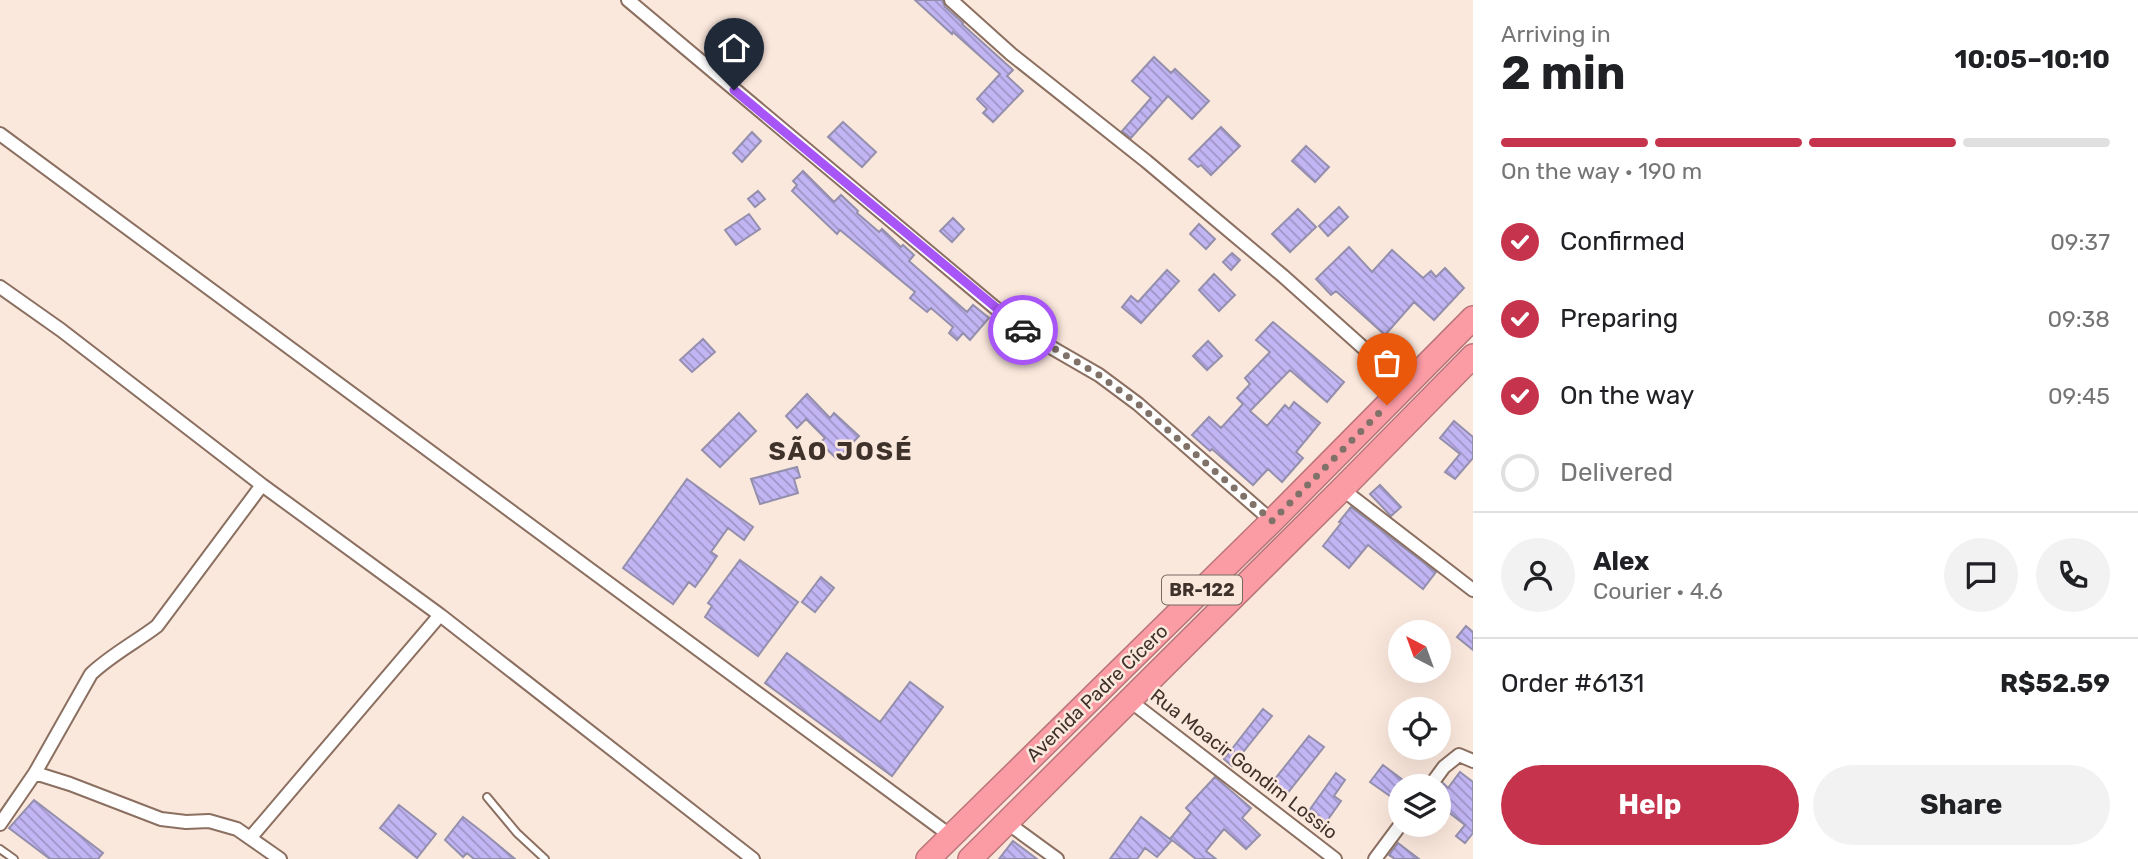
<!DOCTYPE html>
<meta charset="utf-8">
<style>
body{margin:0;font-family:Rubik,sans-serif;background:#f2f2f2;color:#202124;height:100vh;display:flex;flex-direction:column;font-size:26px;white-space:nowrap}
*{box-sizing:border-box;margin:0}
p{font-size:23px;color:#757577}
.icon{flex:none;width:38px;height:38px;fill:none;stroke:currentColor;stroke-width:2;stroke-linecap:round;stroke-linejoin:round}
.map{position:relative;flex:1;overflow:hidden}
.drawer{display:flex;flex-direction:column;background:#fff;width:665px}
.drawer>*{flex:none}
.needle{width:46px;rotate:319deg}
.tools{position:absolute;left:1388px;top:620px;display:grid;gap:14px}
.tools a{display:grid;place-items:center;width:63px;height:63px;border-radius:50%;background:#fff;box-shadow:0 7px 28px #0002;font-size:35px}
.pin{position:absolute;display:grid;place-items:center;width:60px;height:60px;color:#fff;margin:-72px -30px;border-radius:50% 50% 50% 0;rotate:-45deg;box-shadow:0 0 7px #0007}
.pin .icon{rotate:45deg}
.courier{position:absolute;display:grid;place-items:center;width:70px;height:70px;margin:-35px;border:5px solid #a855f7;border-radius:50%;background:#fff;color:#222;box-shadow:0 2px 9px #0007}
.headline em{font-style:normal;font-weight:700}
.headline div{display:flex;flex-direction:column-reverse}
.headline{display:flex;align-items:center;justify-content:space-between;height:119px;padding:0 28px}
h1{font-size:46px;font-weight:700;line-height:52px}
.bar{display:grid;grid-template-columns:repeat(4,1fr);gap:10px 7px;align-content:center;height:84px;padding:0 28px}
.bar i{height:9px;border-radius:5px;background:#e0e0e0}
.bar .current{background:#c5344c}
.bar p{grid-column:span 4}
.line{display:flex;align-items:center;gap:18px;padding:0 28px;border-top:2px solid #e0e0e0}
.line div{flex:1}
.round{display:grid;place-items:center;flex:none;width:74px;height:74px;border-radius:37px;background:#f2f2f2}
ol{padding:0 28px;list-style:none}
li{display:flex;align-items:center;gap:21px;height:77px}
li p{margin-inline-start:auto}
li .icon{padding:7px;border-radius:50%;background:#c5344c;color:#fff;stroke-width:4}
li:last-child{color:#757577}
li i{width:38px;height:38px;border:4px solid #e0e0e0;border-radius:50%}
.action{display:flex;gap:14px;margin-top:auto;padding:14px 28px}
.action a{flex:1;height:80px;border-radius:42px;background:#c5344c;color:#fff;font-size:28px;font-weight:700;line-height:80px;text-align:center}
.action a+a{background:#f2f2f2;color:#202124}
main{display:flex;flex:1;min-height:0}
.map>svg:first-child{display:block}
.building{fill:url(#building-back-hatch);stroke:#948fac;stroke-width:2}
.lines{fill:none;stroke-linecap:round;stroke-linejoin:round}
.lane-casing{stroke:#8b6f60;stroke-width:10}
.street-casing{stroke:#8b6f60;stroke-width:16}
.highway-casing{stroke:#b9767a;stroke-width:26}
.lane{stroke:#fff;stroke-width:6}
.street{stroke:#fff;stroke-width:12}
.highway{stroke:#fb9ba4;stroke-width:23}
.done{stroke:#807269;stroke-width:7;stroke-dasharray:0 12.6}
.route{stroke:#a855f7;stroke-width:9}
.labels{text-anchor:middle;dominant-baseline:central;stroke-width:5;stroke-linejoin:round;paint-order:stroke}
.shield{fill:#fbe8dd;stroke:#776960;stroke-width:2}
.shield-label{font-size:18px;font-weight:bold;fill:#3e322b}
.street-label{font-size:19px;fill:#3e322b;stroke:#fbe8dd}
.district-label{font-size:26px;font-weight:bold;letter-spacing:2px;fill:#3e322b;stroke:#fbe8dd}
</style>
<main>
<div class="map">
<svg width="1473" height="859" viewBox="0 0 1473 859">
<defs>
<pattern id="building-back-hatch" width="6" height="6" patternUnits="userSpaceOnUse" patternTransform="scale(1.75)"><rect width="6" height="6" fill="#c2b5f4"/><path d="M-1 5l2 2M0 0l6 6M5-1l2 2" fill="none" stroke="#9f94c6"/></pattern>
</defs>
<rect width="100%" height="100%" fill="#fbe8dd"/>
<!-- building -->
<path class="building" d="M915 0H942L945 7 963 23 962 24 1013 70 1007 76 1023 91 993 122 983 113 987 109 977 99 1000 74 953 32 952 34Z
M1154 57 1171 73 1175 69 1209 101 1192 119 1168 96 1131 138 1122 131 1151 98 1132 81Z
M843 122 876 152 862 167 828 137Z
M1221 127 1240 146 1211 175 1201 165 1198 167 1189 159Z
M752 132 761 141 742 162 733 153Z
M1306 146 1329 167 1315 182 1292 161Z
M803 171 834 202 841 195 858 211 857 213 879 232 882 229 901 247 903 245 914 255 909 261 967 312 973 305 989 318 970 340 963 333 957 340 949 333 953 327 931 308 927 312 910 298 915 292 840 230 837 234 792 191 797 185 793 181Z
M758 191 765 199 755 207 748 199Z
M1339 207 1348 217 1328 236 1319 226Z
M1298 209 1316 227 1290 252 1272 234Z
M749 214 760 229 736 245 725 230Z
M953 218 964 229 952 242 940 231Z
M1199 224 1215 239 1206 249 1190 234Z
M1349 247 1372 272 1392 250 1423 278 1431 271 1436 277 1445 268 1464 288 1434 320 1414 302 1385 335 1336 291 1331 295 1316 279Z
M1232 253 1240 260 1231 270 1223 262Z
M1167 270 1179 281 1141 323 1122 307 1131 296 1138 302Z
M1214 274 1235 295 1219 311 1199 290Z
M1273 322 1344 382 1327 402 1290 370 1250 411 1267 426 1285 405 1289 409 1294 402 1320 423 1296 452 1303 458 1282 482 1268 469 1253 485 1212 449 1210 451 1192 435 1209 417 1221 428 1243 404 1237 398 1250 384 1245 378 1270 352 1256 340Z
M703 339 715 352 692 372 680 360Z
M1208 341 1222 356 1207 370 1193 356Z
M807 394 830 418 834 413 859 436 837 459 820 443 825 438 806 419 797 428 786 416Z
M739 413 756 431 720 467 702 450Z
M1454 421 1473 437V458L1455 479 1445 472 1460 454 1440 438Z
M797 467 800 477 794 479 798 493 760 504 751 479Z
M687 479 753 527 744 540 728 528 711 552 717 556 706 572 695 587 689 582 673 604 623 568Z
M1380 485 1401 507 1391 516 1370 494Z
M1351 507 1436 572 1423 589 1368 545 1349 568 1323 546 1341 523 1339 522Z
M740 560 798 602 758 656 705 617 712 606 708 603Z
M821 577 834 588 815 612 802 602Z
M1466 626 1473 632V650L1457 637Z
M787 653 880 722 910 682 943 707 892 776 765 683Z
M1263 709 1272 716 1232 766 1224 759Z
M1309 736 1324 747 1282 800 1267 789Z
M1383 765 1411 786H1400V803L1370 782Z
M1460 772 1473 782V833L1465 843 1456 836 1465 825 1438 804V789L1443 783 1448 788Z
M1336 773 1345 780 1334 796 1341 801 1324 825 1308 812Z
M1215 777 1251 808 1242 818 1260 835 1246 849 1224 829 1206 851 1216 859H1196L1172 840 1157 857 1145 848 1137 859H1110L1141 817 1170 839 1191 813 1186 808Z
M34 800 103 853 98 859H50L9 828Z
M399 805 436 834 417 858 380 828Z
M463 817 485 834 515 859H474L467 853 463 857 445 840Z
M1013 841 1037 859H999Z
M1398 843 1419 859H1395L1389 855Z"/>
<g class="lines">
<!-- lane casing -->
<g class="lane-casing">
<path id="lane" d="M487 797 517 833 545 859
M0 849 14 859"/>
</g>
<!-- street casing -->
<g class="street-casing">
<path id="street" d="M628 0 993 306 1028 334 1099 375 1138 404 1272 521
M951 0 1011 54 1146 161 1283 276 1406 386
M0 134 951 836
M0 287 61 330 262 485 440 615 753 859
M1342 489 1473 590
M1129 700 1335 859
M35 773 70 784 161 819 186 822 209 821 237 829 280 859
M1430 786 1444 767 1459 755 1473 761
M1006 822 1057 859
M0 824 35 773 91 674C111 655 136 642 157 626L262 485
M251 837 440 615
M1375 859 1401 824"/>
</g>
<!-- highway casing -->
<g class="highway-casing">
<path id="highway" d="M928 859 1272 521 1473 318
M970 859 1342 489 1473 356"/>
</g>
<!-- lane -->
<use href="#lane" class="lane"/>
<!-- street -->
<use href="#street" class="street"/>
<!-- highway -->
<use href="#highway" class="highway"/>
</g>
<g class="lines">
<!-- done -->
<path class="done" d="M1023 330 1099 375 1138 404 1272 521 1387 405"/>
<!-- route -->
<path class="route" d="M734 90 1023 330"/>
</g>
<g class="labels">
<!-- shield labels -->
<rect class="shield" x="1162" y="575.5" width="80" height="29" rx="5"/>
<g class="shield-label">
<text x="1202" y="590">BR-122</text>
</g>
<!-- street labels -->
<g class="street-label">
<text transform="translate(1097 693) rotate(-44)">Avenida Padre Cícero</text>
<text transform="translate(1244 764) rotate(38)">Rua Moacir Gondim Lossio</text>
</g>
<!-- district labels -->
<g class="district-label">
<text x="841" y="451">SÃO JOSÉ</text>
</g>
</g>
</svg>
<div class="tools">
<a><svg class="needle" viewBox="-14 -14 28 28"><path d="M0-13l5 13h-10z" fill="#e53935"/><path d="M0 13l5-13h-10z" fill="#757577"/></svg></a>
<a><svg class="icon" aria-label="locate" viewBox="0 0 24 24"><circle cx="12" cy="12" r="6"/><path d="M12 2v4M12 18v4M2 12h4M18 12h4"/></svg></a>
<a><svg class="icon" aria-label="layers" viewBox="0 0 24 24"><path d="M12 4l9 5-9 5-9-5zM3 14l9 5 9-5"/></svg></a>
</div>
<div class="pin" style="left:1387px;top:405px;background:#ea580c"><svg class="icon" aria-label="bag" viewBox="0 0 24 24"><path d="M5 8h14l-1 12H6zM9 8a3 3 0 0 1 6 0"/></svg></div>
<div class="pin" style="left:734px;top:90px;background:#1f2937"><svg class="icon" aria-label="home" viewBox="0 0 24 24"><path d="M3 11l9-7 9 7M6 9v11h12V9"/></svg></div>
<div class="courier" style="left:1023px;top:330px"><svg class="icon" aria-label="car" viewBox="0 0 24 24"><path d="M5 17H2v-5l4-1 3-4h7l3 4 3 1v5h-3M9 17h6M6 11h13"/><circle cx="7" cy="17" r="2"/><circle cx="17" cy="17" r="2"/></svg></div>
</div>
<section class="drawer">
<div class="headline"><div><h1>2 min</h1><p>Arriving in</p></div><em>10:05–10:10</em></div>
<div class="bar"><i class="current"></i><i class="current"></i><i class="current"></i><i></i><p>On the way · 190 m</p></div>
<ol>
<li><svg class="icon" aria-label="check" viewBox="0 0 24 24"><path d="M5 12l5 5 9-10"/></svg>Confirmed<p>09:37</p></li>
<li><svg class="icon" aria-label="check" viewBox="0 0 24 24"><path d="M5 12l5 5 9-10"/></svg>Preparing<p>09:38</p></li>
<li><svg class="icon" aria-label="check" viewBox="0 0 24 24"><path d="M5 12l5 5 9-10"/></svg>On the way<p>09:45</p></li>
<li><i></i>Delivered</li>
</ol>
<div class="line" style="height:126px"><a class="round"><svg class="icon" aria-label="person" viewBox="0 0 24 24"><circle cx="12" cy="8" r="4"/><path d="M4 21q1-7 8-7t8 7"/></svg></a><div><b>Alex</b><p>Courier · 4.6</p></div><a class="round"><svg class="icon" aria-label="chat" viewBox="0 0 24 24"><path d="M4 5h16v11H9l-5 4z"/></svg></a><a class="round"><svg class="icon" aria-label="phone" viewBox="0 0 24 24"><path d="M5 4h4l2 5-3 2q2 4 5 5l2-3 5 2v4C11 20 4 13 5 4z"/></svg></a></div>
<div class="line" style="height:91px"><div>Order #6131</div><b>R$52.59</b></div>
<div class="action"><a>Help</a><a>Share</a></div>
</section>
</main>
